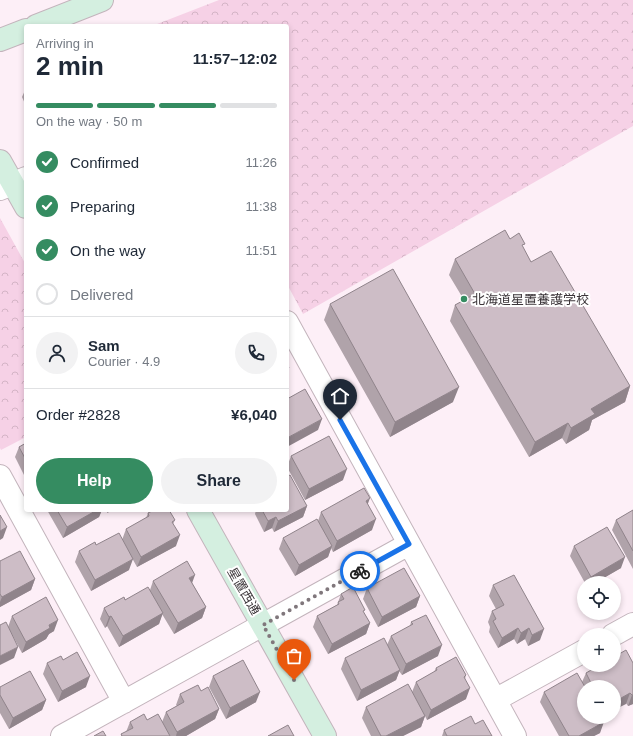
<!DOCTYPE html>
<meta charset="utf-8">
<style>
body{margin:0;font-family:Arial,"Noto Sans JP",sans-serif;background:#f2f2f3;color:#1f2937;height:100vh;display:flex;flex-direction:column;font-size:15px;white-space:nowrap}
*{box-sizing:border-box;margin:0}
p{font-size:13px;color:#747a83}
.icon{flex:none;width:22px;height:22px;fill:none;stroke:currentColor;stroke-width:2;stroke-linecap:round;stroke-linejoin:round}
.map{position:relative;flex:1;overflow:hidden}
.side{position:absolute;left:24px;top:24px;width:265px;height:488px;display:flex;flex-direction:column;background:#fff;border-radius:4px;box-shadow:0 2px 6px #0003}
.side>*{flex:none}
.fabs{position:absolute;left:577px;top:576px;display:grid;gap:8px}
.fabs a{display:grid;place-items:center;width:44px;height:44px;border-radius:50%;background:#fff;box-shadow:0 2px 6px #0003;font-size:20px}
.pin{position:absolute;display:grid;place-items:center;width:34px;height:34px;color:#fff;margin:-41px -17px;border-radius:50% 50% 50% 0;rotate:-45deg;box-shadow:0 0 4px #0007}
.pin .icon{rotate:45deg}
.courier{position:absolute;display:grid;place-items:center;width:40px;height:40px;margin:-20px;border:3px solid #1a73e8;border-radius:50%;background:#fff;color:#222;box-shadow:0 1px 5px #0007}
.overview em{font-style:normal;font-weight:800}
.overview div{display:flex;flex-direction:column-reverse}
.overview{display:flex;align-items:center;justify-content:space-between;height:68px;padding:0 12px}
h1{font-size:26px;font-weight:800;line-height:30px}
.bar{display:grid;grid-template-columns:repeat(4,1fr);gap:6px 4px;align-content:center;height:48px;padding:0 12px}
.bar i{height:5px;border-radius:3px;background:#e0e1e3}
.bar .selected{background:#358c61}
.bar p{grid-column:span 4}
.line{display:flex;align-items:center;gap:10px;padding:0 12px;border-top:1px solid #e0e1e3}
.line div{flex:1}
.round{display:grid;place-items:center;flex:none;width:42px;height:42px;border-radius:21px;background:#f2f2f3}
ol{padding:0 12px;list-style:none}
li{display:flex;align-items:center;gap:12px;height:44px}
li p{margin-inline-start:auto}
li .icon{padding:4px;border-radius:50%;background:#358c61;color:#fff;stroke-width:4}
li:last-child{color:#747a83}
li i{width:22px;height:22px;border:2px solid #e0e1e3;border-radius:50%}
.cta{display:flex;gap:8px;margin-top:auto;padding:8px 12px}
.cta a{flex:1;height:46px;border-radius:24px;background:#358c61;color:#fff;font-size:16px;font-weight:800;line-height:46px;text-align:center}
.cta a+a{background:#f2f2f3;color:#1f2937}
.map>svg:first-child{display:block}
.park{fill:url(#park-crowns)}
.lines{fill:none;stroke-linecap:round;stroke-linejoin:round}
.street-casing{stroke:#c3b4bc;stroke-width:24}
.secondary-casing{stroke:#c3b4bc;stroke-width:24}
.street{stroke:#fff;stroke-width:22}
.secondary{stroke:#d4efe0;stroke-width:22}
.wall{fill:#b0a3aa}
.shaded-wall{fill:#90848b}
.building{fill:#cdbdc6;stroke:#90848b}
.done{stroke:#80777c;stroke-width:4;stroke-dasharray:0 7.2}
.route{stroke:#1a73e8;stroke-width:5}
.poi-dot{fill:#358c61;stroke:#fff;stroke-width:1.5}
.labels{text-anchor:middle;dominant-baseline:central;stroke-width:4;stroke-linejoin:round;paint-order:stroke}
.poi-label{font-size:13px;fill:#3c363a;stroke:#fff;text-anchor:start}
.street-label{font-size:13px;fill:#3c363a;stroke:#fff}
</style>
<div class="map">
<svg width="633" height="736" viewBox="0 0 633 736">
<defs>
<pattern id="park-crowns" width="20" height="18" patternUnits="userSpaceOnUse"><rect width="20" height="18" fill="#f6d1e6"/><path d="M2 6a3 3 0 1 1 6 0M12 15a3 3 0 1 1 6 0" fill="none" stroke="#d4b4c6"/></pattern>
</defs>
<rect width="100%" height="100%" fill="#fdeff7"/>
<!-- park -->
<path class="park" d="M219 0H633V126L303 314 287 284V26H152Z
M0 218 26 265V437L1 450 0 448Z"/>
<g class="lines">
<!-- street casing -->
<g class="street-casing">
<path id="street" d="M0 189 26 178
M287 322 515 736
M0 476 124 702
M613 635 633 624
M495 700 584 651
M62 736 409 544"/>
</g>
<!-- secondary casing -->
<g class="secondary-casing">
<path id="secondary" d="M36 26 102 0
M0 40 26 30
M0 161 26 207
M198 510 325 736"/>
</g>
<!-- street -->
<use href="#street" class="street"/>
<!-- secondary -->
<use href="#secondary" class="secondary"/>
</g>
<!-- wall -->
<path class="wall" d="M26 88V106L22 97Z
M510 239 523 248 531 262 630 386 625 402 592 420 589 430 566 444 562 438 529 457 450 321 455 305 464 300 449 275 455 259Z
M330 304 453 402 390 437 324 320Z
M26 443V474L24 475 15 457 19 447Z
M291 456 343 480 305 500 287 467Z
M368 505 372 530 333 552 331 548 328 557 295 576 279 549 283 538 318 521 321 512Z
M307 506 303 517 274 532 272 528 264 532 255 514 256 510H287Z
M47 510H102L99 517 63 538Z
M633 510V569L612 530 616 520Z
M148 513 175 520 173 524 176 546 137 567 122 540 126 529 146 518Z
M96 545 129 570 91 591 75 562 79 551Z
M574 546 621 568 595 583H585L570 556Z
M0 561 35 579 31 590 0 607Z
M153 581 192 583 206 607 202 618 174 634 162 614 159 624 119 647 107 626 105 628 100 619 104 608 150 590Z
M493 585 540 640 528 646 525 639 517 644 514 639 498 648 489 632 490 627 488 622 492 611 496 609 489 596Z
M367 588 420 596 416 607 378 627 363 599Z
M341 594 364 613 370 623 366 634 328 654 313 627 317 616 337 605Z
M12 616 54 631 49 634 46 639 22 653 8 627Z
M411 622 438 656 402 675 399 671 396 680 357 701 341 669 345 658 387 645 391 636 410 626Z
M63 660 86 687 58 702 43 674 47 663Z
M633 663V704L628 706 614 687H584L602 717 600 733 594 736H559L540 702 544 692 582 682 586 673Z
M436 668 466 675 465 679 466 699 427 720 425 716 421 727 403 736H371L362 718 366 707 412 692 416 682 434 672Z
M213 676 256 702 226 719 209 687Z
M0 687 46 700 42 710 9 729 0 713Z
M201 691 219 709 215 719 186 736H121V734L126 732 130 722 147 720 162 722 166 712 177 706 176 705 180 694Z
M475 724 492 736H442L444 730Z"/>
<!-- shaded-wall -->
<path class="shaded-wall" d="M630 386 625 402 592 420 589 430 566 444 571 428 591 409Z
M459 387 453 402 390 437 395 422Z
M322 419 318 430 287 447V438Z
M568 423 562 438 529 457 535 442Z
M347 469 343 480 305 500 309 489Z
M370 498 366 509V501Z
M307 506 303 517 274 532 278 521Z
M97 510H102L99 517 63 538 67 527Z
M108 510H113L107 513Z
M276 517 272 528 264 532 268 521Z
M376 519 372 530 333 552 337 541Z
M7 527 3 538 0 540V531Z
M180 535 176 546 137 567 141 557Z
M332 546 328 557 295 576 299 565Z
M625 557 621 568 595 583H589L591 577Z
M133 559 129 570 91 591 95 580Z
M195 575 191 586 189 578Z
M35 579 31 590 0 607V602L2 597Z
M420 596 416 607 378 627 382 617Z
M206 607 202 618 174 634 178 623Z
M163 613 159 624 119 647 123 636Z
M111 616 107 626 105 628 109 617Z
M58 620 54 631 49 634 46 639 22 653 26 642 49 625Z
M370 623 366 634 328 654 332 644Z
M518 628 514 639 498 648 502 638Z
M529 628 525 639 517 644 521 633Z
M544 629 540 640 528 646 532 635Z
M442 645 438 656 402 675 406 664Z
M18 647 14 658 0 665V656Z
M400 670 396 680 357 701 361 690Z
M90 676 86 687 58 702 62 691Z
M470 688 466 699 427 720 431 710Z
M260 692 256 702 226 719 230 708Z
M630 693 626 704 614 710V702Z
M632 695H633V704L628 706Z
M46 700 42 710 9 729 13 718Z
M219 709 215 719 186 736H176L177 732Z
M425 716 421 727 403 736H386Z
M604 722 600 733 594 736H579Z"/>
<!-- building -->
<path class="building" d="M505 230 510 239 519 233 525 244 522 245 531 262 551 251 630 386 591 409 595 414 571 428 568 423 535 442 455 305 475 294 455 259Z
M393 269 459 387 395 422 330 304Z
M287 364 289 368 287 369Z
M305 389 322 419 287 438V399Z
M329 436 347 469 309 489 291 456Z
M26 443V460L19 447Z
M290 475 307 506 278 521 276 517 268 521 262 510H287V477Z
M364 488 370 498 366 501 376 519 337 541 321 512Z
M57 510H97L67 527Z
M154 510H169L175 520 172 522 180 535 141 557 126 529 149 516 148 513Z
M633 510V551L616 520Z
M0 515 7 527 0 531Z
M317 519 332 546 299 565 283 538Z
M607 527 625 557 591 577 574 546Z
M119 533 133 559 95 580 79 551 95 542 96 545Z
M20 551 35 579 2 597 0 594V561Z
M187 561 195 575 189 578 206 607 178 623 153 581Z
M404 568 420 596 382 617 367 588Z
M514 575 544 629 532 635 529 628 521 633 518 628 502 638 493 621 496 619 492 611 504 605 493 585Z
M148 587 163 613 123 636 111 616 109 617 104 608 124 597 125 600Z
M353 587 365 610 363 611 370 623 332 644 317 616 339 604 338 602 344 599 341 594Z
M46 597 58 620 49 625 50 628 26 642 12 616Z
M426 615 442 645 406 664 391 636 413 624 411 622Z
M6 622 18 647 0 656V625Z
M384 638 400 670 361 690 345 658Z
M626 650 633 663V695H632L630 693 614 702V687H593L586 673 600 665H614V657Z
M77 652 90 676 62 691 47 663 61 656 63 660Z
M456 657 466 675 464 677 470 688 431 710 416 682 437 670 436 668Z
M243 660 260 692 230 708 213 676Z
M30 671 46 700 13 718 0 695V687Z
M577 673 585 687H584V717H602L604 722 579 736H569L544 692Z
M408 684 425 716 386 736H381L366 707Z
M198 685 201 691 208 687 219 709 177 732 166 712 184 702 180 694Z
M144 714 147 720 158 714 170 736H122L121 734 133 728 130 722Z
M471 716 475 724 483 720 492 736H447L444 730Z
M288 725 294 736H268Z
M103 731 106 736H94Z"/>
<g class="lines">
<!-- done -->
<path class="done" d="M294 680 263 625 360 571"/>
<!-- route -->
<path class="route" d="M340 420 409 544 360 571"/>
</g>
<!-- markers -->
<circle class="poi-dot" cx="464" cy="299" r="4"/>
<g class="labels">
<!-- poi labels -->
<g class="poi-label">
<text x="472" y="299">北海道星置養護学校</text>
</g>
<!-- street labels -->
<g class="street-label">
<text transform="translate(244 591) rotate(60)">星置西通</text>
</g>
</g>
</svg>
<div class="fabs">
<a><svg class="icon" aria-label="locate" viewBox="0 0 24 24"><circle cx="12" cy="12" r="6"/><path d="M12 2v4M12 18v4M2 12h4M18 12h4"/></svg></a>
<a>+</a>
<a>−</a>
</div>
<div class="pin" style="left:294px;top:680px;background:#ea580c"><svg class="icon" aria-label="bag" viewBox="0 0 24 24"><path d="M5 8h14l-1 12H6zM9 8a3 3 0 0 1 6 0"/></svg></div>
<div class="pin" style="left:340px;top:420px;background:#1f2937"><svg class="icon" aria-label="home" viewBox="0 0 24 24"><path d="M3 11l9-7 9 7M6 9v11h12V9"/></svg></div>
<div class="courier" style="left:360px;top:571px"><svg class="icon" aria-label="bike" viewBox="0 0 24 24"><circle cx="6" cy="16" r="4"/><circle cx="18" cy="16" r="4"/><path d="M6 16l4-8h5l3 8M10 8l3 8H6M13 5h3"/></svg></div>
<section class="side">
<div class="overview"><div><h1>2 min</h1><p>Arriving in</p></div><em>11:57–12:02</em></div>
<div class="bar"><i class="selected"></i><i class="selected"></i><i class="selected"></i><i></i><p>On the way · 50 m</p></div>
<ol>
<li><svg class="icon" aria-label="check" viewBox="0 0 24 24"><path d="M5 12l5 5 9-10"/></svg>Confirmed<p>11:26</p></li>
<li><svg class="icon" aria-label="check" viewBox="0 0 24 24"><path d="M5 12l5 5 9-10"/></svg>Preparing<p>11:38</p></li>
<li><svg class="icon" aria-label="check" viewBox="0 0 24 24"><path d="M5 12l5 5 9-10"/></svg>On the way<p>11:51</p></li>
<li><i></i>Delivered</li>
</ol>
<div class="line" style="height:72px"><a class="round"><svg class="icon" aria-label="person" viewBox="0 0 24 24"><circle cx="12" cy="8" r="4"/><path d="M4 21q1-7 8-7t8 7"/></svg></a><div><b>Sam</b><p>Courier · 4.9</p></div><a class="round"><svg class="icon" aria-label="phone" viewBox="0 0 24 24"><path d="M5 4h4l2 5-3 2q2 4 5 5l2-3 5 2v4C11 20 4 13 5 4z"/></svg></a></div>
<div class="line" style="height:52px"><div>Order #2828</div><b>¥6,040</b></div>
<div class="cta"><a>Help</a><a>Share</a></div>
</section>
</div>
